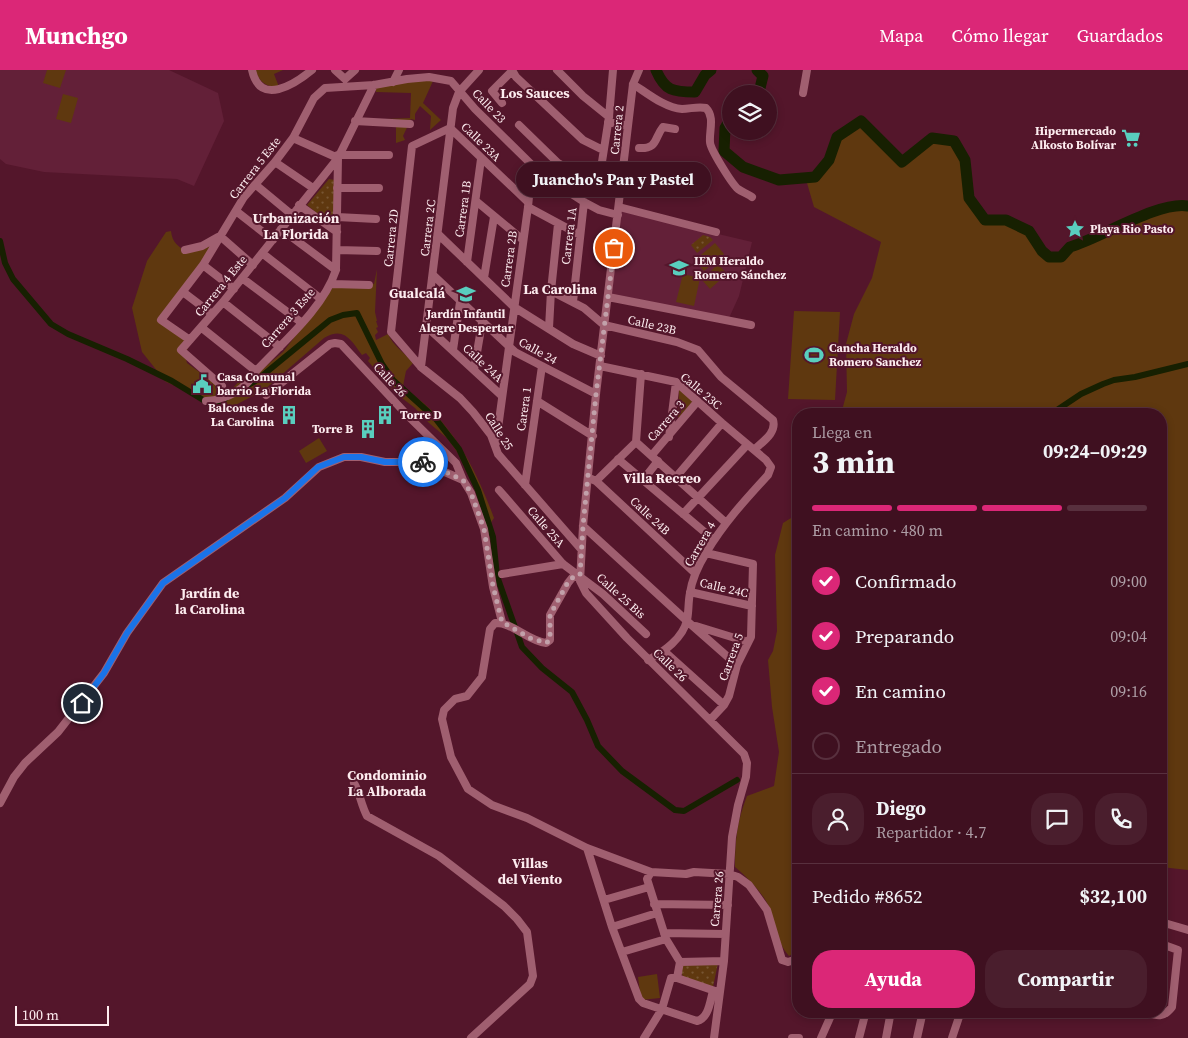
<!DOCTYPE html>
<html lang="es">
<meta charset="utf-8">
<style>
body{margin:0;font-family:"Source Serif 4",serif;background:#4a1e2d;color:#f1f3f6;height:100vh;display:flex;flex-direction:column;font-size:19px;white-space:nowrap}
*{box-sizing:border-box;margin:0}
p{font-size:16px;color:#ad9da5}
.icon{flex:none;width:28px;height:28px;fill:none;stroke:currentColor;stroke-width:2;stroke-linecap:round;stroke-linejoin:round}
.map{position:relative;flex:1;overflow:hidden}
.sheet{position:absolute;left:792px;top:338px;width:375px;height:610px;display:flex;flex-direction:column;background:#3f1020;border-radius:20px;box-shadow:0 2px 8px #0003,0 0 0 1px #58303e}
.sheet>*{flex:none}
.buttons{position:absolute;left:722px;top:15px;display:grid;gap:10px}
.buttons a{display:grid;place-items:center;width:55px;height:55px;border-radius:50%;background:#3f1020;box-shadow:0 2px 8px #0003,0 0 0 1px #58303e;font-size:25px}
.scale{position:absolute;left:15px;bottom:12px;width:94px;box-sizing:border-box;padding-left:5px;border:2px solid #fdecef;border-top:0;font-size:14px;line-height:18px;white-space:nowrap;color:#fdecef;-webkit-text-stroke:4px #54162b;paint-order:stroke}
.pin{position:absolute;display:grid;place-items:center;width:42px;height:42px;color:#fff;margin:-21px;border:2px solid #fff;border-radius:50%;box-shadow:0 1px 5px #0007}
.courier{position:absolute;display:grid;place-items:center;width:50px;height:50px;margin:-25px;border:4px solid #1a73e8;border-radius:50%;background:#fff;color:#222;box-shadow:0 1px 6px #0007}
.bubble{position:absolute;height:35px;border-radius:18px;background:#3f1020;box-shadow:0 2px 8px #0003,0 0 0 1px #58303e;font-size:16px;font-weight:700;line-height:35px;text-align:center}
.head em{font-style:normal;font-weight:700}
.head div{display:flex;flex-direction:column-reverse}
.head{display:flex;align-items:center;justify-content:space-between;height:85px;padding:0 20px}
h1{font-size:32px;font-weight:700;line-height:38px}
.bar{display:grid;grid-template-columns:repeat(4,1fr);gap:8px 5px;align-content:center;height:60px;padding:0 20px}
.bar i{height:6px;border-radius:4px;background:#58303e}
.bar .on{background:#db2777}
.bar p{grid-column:span 4}
.line{display:flex;align-items:center;gap:12px;padding:0 20px;border-top:1px solid #58303e}
.line div{flex:1}
.round{display:grid;place-items:center;flex:none;width:52px;height:52px;border-radius:20px;background:#4a1e2d}
ol{padding:0 20px;list-style:none}
li{display:flex;align-items:center;gap:15px;height:55px}
li p{margin-inline-start:auto}
li .icon{padding:5px;border-radius:50%;background:#db2777;color:#fff;stroke-width:4}
li:last-child{color:#ad9da5}
li i{width:28px;height:28px;border:2px solid #58303e;border-radius:50%}
.primary-button{display:flex;gap:10px;margin-top:auto;padding:10px 20px}
.primary-button a{flex:1;height:58px;border-radius:20px;background:#db2777;color:#fff;font-size:20px;font-weight:700;line-height:58px;text-align:center}
.primary-button a+a{background:#4a1e2d;color:#f1f3f6}
header{display:flex;align-items:center;gap:30px;box-sizing:border-box;height:70px;padding:0 25px;background:#db2777;color:#fff}
header strong{font-size:24px}
nav{display:flex;gap:28px;margin-inline-start:auto;font-size:18px}
.map>svg:first-child{display:block}
.built{fill:#632038}
.grass{fill:#5f380f}
.park{fill:url(#park-dots)}
.lines{fill:none;stroke-linecap:round;stroke-linejoin:round}
.canal{stroke:#172001;stroke-width:6}
.river{stroke:#172001;stroke-width:11}
.minor{stroke:#a05f70;stroke-width:8}
.done{stroke:#c2a1aa;stroke-width:5;stroke-dasharray:0 9}
.route{stroke:#1a73e8;stroke-width:6}
.labels{text-anchor:middle;dominant-baseline:central;stroke-width:4;stroke-linejoin:round;paint-order:stroke}
.street-label{font-size:12px;fill:#fdecef;stroke:#54162b}
.poi-label{font-size:12px;font-weight:bold;fill:#fdecef;stroke:#54162b;text-anchor:start}
.neighbourhood-label{font-size:14px;font-weight:bold;fill:#fdecef;stroke:#54162b}
</style>
<header>
<strong>Munchgo</strong>
<nav><a>Mapa</a><a>Cómo llegar</a><a>Guardados</a></nav>
</header>
<div class="map">
<svg width="1188" height="968" viewBox="0 0 1188 968">
<defs>
<pattern id="park-dots" width="8" height="8" patternUnits="userSpaceOnUse" patternTransform="scale(1.25)"><rect width="8" height="8" fill="#5f380f"/><path d="M2 2h.1M6 6h.1" fill="none" stroke="#775532" stroke-width="1.8" stroke-linecap="round"/></pattern>
</defs>
<rect width="100%" height="100%" fill="#54162b"/>
<!-- built -->
<path class="built" d="M0 0H169L218 23 224 51 194 116 177 109 44 102 6 94 0 89Z
M621 141 752 172 739 226 729 248 610 225Z"/>
<!-- grass -->
<path class="grass" d="M47 0H66L60 18 43 13Z
M255 0H283L274 4 279 17C265 17 260 12 255 0Z
M418 8 433 11 423 33 441 50 430 60 431 46 420 36 415 44V50L411 49 403 66 405 70 396 73V54L362 50 410 48 411 23 376 22V16Z
M63 24 78 28 71 53 56 49Z
M861 51 902 92 932 68 954 71 965 93 969 128 985 149 1006 150 1029 161 1042 181 1049 187H1061L1070 177C1099 168 1162 129 1188 137V800L1161 797V344H841L847 322 846 274 854 244 872 208 881 172 814 137 807 113 815 107 829 90 837 67Z
M171 161C172 172 178 177 188 182L224 167 165 249 194 270C187 278 184 283 187 293L228 323 249 301 256 304 283 282 337 212 374 214 377 199 375 242 377 251H376L378 257 376 258 378 262 375 265 376 270 388 264C393 276 405 283 413 293L406 301 403 316C413 325 426 334 435 344 463 374 480 410 494 448L490 454 465 393 448 369 429 353 415 338 394 322 368 291 370 288 366 283 362 285C351 270 344 256 324 268L264 320 226 340 218 341 211 338 205 331 196 324 166 312 142 282 132 238 147 191 166 162Z
M715 173 724 184 704 201 695 190Z
M718 194 727 204 710 219 702 210Z
M683 204 700 208 694 236 676 232Z
M794 241 840 242 835 330 788 329Z
M679 319 693 332 678 348Z
M319 368 327 381 306 393 299 381Z
M799 443V873L794 883 789 886C777 872 775 856 770 839 765 825 747 807 735 797 735 771 737 751 747 726L774 716 779 682 772 637 768 590 773 581 777 561 775 485 783 453Z
M657 904 660 928 641 930 638 907Z"/>
<!-- park -->
<path class="park" d="M329 109 335 110 334 157 307 135Z
M703 165 710 167 713 170 697 183 691 175Z
M682 893H718L713 917 684 909 682 904Z"/>
<g class="lines">
<!-- canal -->
<path class="canal" d="M0 171 5 193 13 209 51 254 68 264 127 289 172 311 213 336 225 329
M245 317 257 310 330 250 343 245 357 243 382 294 393 310 435 348 459 379 478 420 493 467 497 506 522 577 542 598 572 622 587 650 598 676 622 701 675 740 684 741 737 710
M1051 344 1081 324 1103 314 1114 310 1135 307 1188 294"/>
<!-- river -->
<path class="river" d="M656 0C665 21 673 22 695 22L705 5 711 0
M752 24 760 18 763 6 757 0
M731 48 725 58 724 81 743 97 779 110 815 107 829 90 837 67 861 51 902 92 932 68 954 71 965 90 969 128 985 150H1006L1029 161 1042 181 1049 187H1061L1070 177C1101 168 1158 131 1188 136"/>
<!-- minor -->
<path class="minor" d="M252 0C260 37 295 14 312 0
M335 0 345 9 355 0
M512 0 516 7 583 70 603 80
M557 0 583 26 609 47
M639 0 633 14 596 324 583 456 580 511 586 523 627 568 744 684 747 693 746 707 738 735 732 767 724 891 714 968
M393 12 399 0
M633 14C647 23 665 38 682 39 690 39 698 36 706 38 715 47 709 61 710 72 710 79 732 114 738 119 742 122 748 124 752 127
M803 23 807 0
M502 33 492 21 512 1
M355 51 410 54
M608 52 628 56
M519 55 558 93 596 114 599 111 609 47 613 0
M639 78C658 79 654 68 663 57L675 59
M338 85H389
M275 92 313 118
M256 115 291 144
M337 118H379
M476 131 523 170
M528 132 450 58 412 76 391 262 421 297 460 328 473 342 491 365 498 384 581 479
M299 135 337 162
M528 137 580 165
M619 137 716 162
M236 141 273 170
M337 147 376 149
M281 159 336 200
M439 165 514 237 573 274 601 286
M220 166 253 195
M185 180 202 176 218 167
M337 180 377 181
M262 183 321 229
M467 192 481 89
M203 195 234 219
M434 206 515 282 596 324
M242 208 302 253
M484 208 494 147
M332 214 369 215
M551 221 584 238 604 255 677 272 698 280 721 307 773 350C777 363 762 372 754 380
M183 222 212 244
M608 227 751 255
M223 232 280 277
M573 232 584 132
M427 257 502 326
M202 258 256 301
M549 258 551 221 558 154
M190 270 161 250 203 195 244 127 275 92 293 68 314 28 325 18 374 15 407 9 429 7 451 11 475 39 532 95 556 114 584 132 599 140 618 145
M453 280 460 232
M600 296 676 312 722 353 766 390 771 397 768 405C745 430 723 454 706 483 698 496 692 509 690 523 688 532 689 541 687 550 683 568 664 582 648 590
M421 297 453 38 459 22 479 0
M474 300 482 253
M222 316 181 280 223 232 338 88 374 15
M266 325 330 274 335 273 341 274 408 346 456 393 463 410
M206 331C227 330 246 319 256 301 283 272 323 239 336 200L338 88 293 68
M537 331 593 366
M669 367 676 312
M636 372 725 452
M496 373 528 137 532 95
M652 385 697 332
M618 389 714 470
M676 407 722 353
M589 408 596 411 695 503
M643 410 658 391
M596 411 636 372 641 304
M525 415 542 296
M499 420 563 494 603 524 646 564
M683 444 747 375
M583 456 687 551 737 595
M706 483 753 494 751 567 737 595 729 626 724 635 710 650
M502 504 563 494
M580 505 572 508 568 513 550 545V570L546 573C528 571 512 552 495 553L490 559 482 607 467 626 455 629 444 640 442 649 451 687 468 719 492 735 527 748 587 778 651 802 686 804 694 802 729 804 738 807 749 815 767 840 782 890 788 892 794 890 799 881
M690 522 752 536
M696 556 748 572
M665 582 724 635
M354 713C360 723 361 735 367 746L439 786 504 836 517 849 527 862 533 906 530 914 471 968
M0 733 14 707 25 693 58 662 104 603 127 563 163 513 285 428 319 397 344 387H361L385 392H422L463 410 471 423 484 459 493 517 502 552
M587 778 612 857 639 929 643 933 697 951C709 948 710 931 713 921
M651 802 647 809 666 869 680 892 677 908
M604 830 649 817
M654 834 728 835
M1161 852 1188 860
M612 857 657 843
M664 863 725 864
M622 882 666 869
M680 892 724 891
M1141 941C1155 945 1162 950 1172 937L1178 880 1167 876
M644 968 662 939 671 908H677L718 922
M792 968H799
M821 968 833 941
M859 968 866 941
M886 968 891 941
M917 968 923 941
M952 968 961 941"/>
</g>
<g class="lines">
<!-- done -->
<path class="done" d="M423 392 463 410 471 423 484 459 493 516 502 552 530 568 546 573 550 570V545L568 512 572 508 580 505 583 456 596 324 614 178"/>
<!-- route -->
<path class="route" d="M82 633 104 603 127 563 163 513 285 428 318 397 344 387H361L385 392H423"/>
</g>
<!-- icons -->
<defs>
<g id="supermarket-bare" transform="scale(1.5)"><path d="M-6-5.5h2.5l.6 2H6L4.5 2H-2.5L-4.4-4H-6ZM-1.5 3.2a1.3 1.3 0 1 0 .1 0ZM3 3.2a1.3 1.3 0 1 0 .1 0Z" fill="#59cebe" stroke="#54162b" stroke-width="2.5" paint-order="stroke"/></g>
<g id="sight-bare" transform="scale(1.5)"><path d="M0-6L1.8-2.2L6-1.7L2.9 1.2L3.7 5.4L0 3.3L-3.7 5.4L-2.9 1.2L-6-1.7L-1.8-2.2Z" fill="#59cebe" stroke="#54162b" stroke-width="2.5" paint-order="stroke"/></g>
<g id="school-bare" transform="scale(1.5)"><path d="M0-5L7-2L0 1L-7-2ZM-4 1L0 2.5L4 1V4Q0 6-4 4Z" fill="#59cebe" stroke="#54162b" stroke-width="2.5" paint-order="stroke"/></g>
<g id="stadium-bare" transform="scale(1.5)"><path d="M0-5a6.5 5 0 1 0 0 10a6.5 5 0 1 0 0-10ZM-3.5-1.8h7v3.6h-7Z" fill="#59cebe" stroke="#54162b" stroke-width="2.5" paint-order="stroke"/></g>
<g id="civic-bare" transform="scale(1.5)"><path d="M-.6-6.5H3V-4.5H.6V-3L4-1V1h2V6H-6V1h2V-1L-.6-3ZM-1.2 2.5V6h2.4V2.5Z" fill="#59cebe" stroke="#54162b" stroke-width="2.5" paint-order="stroke"/></g>
<g id="building-bare" transform="scale(1.5)"><path d="M-4-6H4V6H1V3H-1V6H-4ZM-2.5-4.3h1.7v1.8h-1.7ZM.8-4.3h1.7v1.8H.8ZM-2.5-1h1.7V.8h-1.7ZM.8-1h1.7V.8H.8Z" fill="#59cebe" stroke="#54162b" stroke-width="2.5" paint-order="stroke"/></g>
</defs>
<g fill-rule="evenodd">
<use href="#supermarket-bare" x="1131" y="68"/>
<use href="#sight-bare" x="1075" y="159"/>
<use href="#school-bare" x="679" y="198"/>
<use href="#school-bare" x="466" y="224"/>
<use href="#stadium-bare" x="814" y="285"/>
<use href="#civic-bare" x="202" y="314"/>
<use href="#building-bare" x="289" y="345"/>
<use href="#building-bare" x="385" y="345"/>
<use href="#building-bare" x="368" y="359"/>
</g>
<g class="labels">
<!-- street labels -->
<g class="street-label">
<text transform="translate(489 36) rotate(46)">Calle 23</text>
<text transform="translate(617 60) rotate(-84)">Carrera 2</text>
<text transform="translate(481 72) rotate(44)">Calle 23A</text>
<text transform="translate(255 98) rotate(-52)">Carrera 5 Este</text>
<text transform="translate(463 139) rotate(-82)">Carrera 1B</text>
<text transform="translate(428 158) rotate(-83)">Carrera 2C</text>
<text transform="translate(569 166) rotate(-83)">Carrera 1A</text>
<text transform="translate(391 168) rotate(-84)">Carrera 2D</text>
<text transform="translate(509 189) rotate(-82)">Carrera 2B</text>
<text transform="translate(221 216) rotate(-51)">Carrera 4 Este</text>
<text transform="translate(288 248) rotate(-49)">Carrera 3 Este</text>
<text transform="translate(652 255) rotate(13)">Calle 23B</text>
<text transform="translate(538 281) rotate(29)">Calle 24</text>
<text transform="translate(483 293) rotate(43)">Calle 24A</text>
<text transform="translate(390 310) rotate(47)">Calle 26</text>
<text transform="translate(701 321) rotate(40)">Calle 23C</text>
<text transform="translate(524 339) rotate(-82)">Carera 1</text>
<text transform="translate(666 351) rotate(-49)">Carrera 3</text>
<text transform="translate(499 361) rotate(58)">Calle 25</text>
<text transform="translate(650 446) rotate(43)">Calle 24B</text>
<text transform="translate(546 457) rotate(49)">Calle 25A</text>
<text transform="translate(700 474) rotate(-60)">Carrera 4</text>
<text transform="translate(724 518) rotate(13)">Calle 24C</text>
<text transform="translate(621 526) rotate(42)">Calle 25 Bis</text>
<text transform="translate(731 587) rotate(-70)">Carrera 5</text>
<text transform="translate(670 595) rotate(44)">Calle 26</text>
<text transform="translate(717 829) rotate(-85)">Carrera 26</text>
</g>
<!-- poi labels -->
<g class="poi-label">
<text x="1116" y="61" text-anchor="end">Hipermercado<tspan x="1116" dy="14">Alkosto Bolívar</tspan></text>
<text x="1090" y="159">Playa Rio Pasto</text>
<text x="694" y="191">IEM Heraldo<tspan x="694" dy="14">Romero Sánchez</tspan></text>
<text x="466" y="244" text-anchor="middle">Jardín Infantil<tspan x="466" dy="14">Alegre Despertar</tspan></text>
<text x="829" y="278">Cancha Heraldo<tspan x="829" dy="14">Romero Sanchez</tspan></text>
<text x="217" y="307">Casa Comunal<tspan x="217" dy="14">barrio La Florida</tspan></text>
<text x="274" y="338" text-anchor="end">Balcones de<tspan x="274" dy="14">La Carolina</tspan></text>
<text x="400" y="345">Torre D</text>
<text x="353" y="359" text-anchor="end">Torre B</text>
</g>
<!-- neighbourhood labels -->
<g class="neighbourhood-label">
<text x="535" y="23">Los Sauces</text>
<text x="296" y="148">Urbanización<tspan x="296" dy="16">La Florida</tspan></text>
<text x="560" y="219">La Carolina</text>
<text x="417" y="223">Gualcalá</text>
<text x="662" y="408">Villa Recreo</text>
<text x="210" y="523">Jardín de<tspan x="210" dy="16">la Carolina</tspan></text>
<text x="387" y="705">Condominio<tspan x="387" dy="16">La Alborada</tspan></text>
<text x="530" y="793">Villas<tspan x="530" dy="16">del Viento</tspan></text>
</g>
</g>
</svg>
<div class="buttons">
<a><svg class="icon" aria-label="layers" viewBox="0 0 24 24"><path d="M12 4l9 5-9 5-9-5zM3 14l9 5 9-5"/></svg></a>
</div>
<div class="scale">100 m</div>
<div class="pin" style="left:614px;top:178px;background:#ea580c"><svg class="icon" aria-label="bag" viewBox="0 0 24 24"><path d="M5 8h14l-1 12H6zM9 8a3 3 0 0 1 6 0"/></svg></div>
<div class="pin" style="left:82px;top:633px;background:#1f2937"><svg class="icon" aria-label="home" viewBox="0 0 24 24"><path d="M3 11l9-7 9 7M6 9v11h12V9"/></svg></div>
<div class="courier" style="left:423px;top:392px"><svg class="icon" aria-label="bike" viewBox="0 0 24 24"><circle cx="6" cy="16" r="4"/><circle cx="18" cy="16" r="4"/><path d="M6 16l4-8h5l3 8M10 8l3 8H6M13 5h3"/></svg></div>
<div class="bubble" style="left:516px;top:92px;width:195px">Juancho's Pan y Pastel</div>
<section class="sheet">
<div class="head"><div><h1>3 min</h1><p>Llega en</p></div><em>09:24–09:29</em></div>
<div class="bar"><i class="on"></i><i class="on"></i><i class="on"></i><i></i><p>En camino · 480 m</p></div>
<ol>
<li><svg class="icon" aria-label="check" viewBox="0 0 24 24"><path d="M5 12l5 5 9-10"/></svg>Confirmado<p>09:00</p></li>
<li><svg class="icon" aria-label="check" viewBox="0 0 24 24"><path d="M5 12l5 5 9-10"/></svg>Preparando<p>09:04</p></li>
<li><svg class="icon" aria-label="check" viewBox="0 0 24 24"><path d="M5 12l5 5 9-10"/></svg>En camino<p>09:16</p></li>
<li><i></i>Entregado</li>
</ol>
<div class="line" style="height:90px"><a class="round"><svg class="icon" aria-label="person" viewBox="0 0 24 24"><circle cx="12" cy="8" r="4"/><path d="M4 21q1-7 8-7t8 7"/></svg></a><div><b>Diego</b><p>Repartidor · 4.7</p></div><a class="round"><svg class="icon" aria-label="chat" viewBox="0 0 24 24"><path d="M4 5h16v11H9l-5 4z"/></svg></a><a class="round"><svg class="icon" aria-label="phone" viewBox="0 0 24 24"><path d="M5 4h4l2 5-3 2q2 4 5 5l2-3 5 2v4C11 20 4 13 5 4z"/></svg></a></div>
<div class="line" style="height:65px"><div>Pedido #8652</div><b>$32,100</b></div>
<div class="primary-button"><a>Ayuda</a><a>Compartir</a></div>
</section>
</div>
